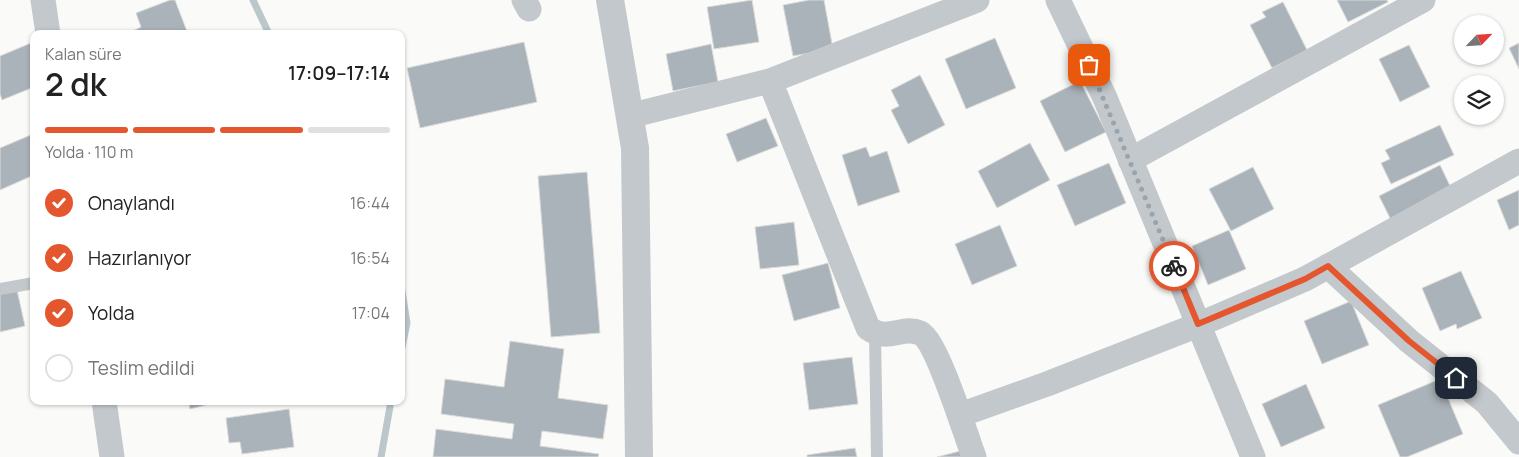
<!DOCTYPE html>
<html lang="tr">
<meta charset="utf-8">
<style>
body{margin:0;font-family:Manrope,sans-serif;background:#f6f6f6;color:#222;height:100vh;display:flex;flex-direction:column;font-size:19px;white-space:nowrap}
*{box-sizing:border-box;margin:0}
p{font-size:16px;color:#767676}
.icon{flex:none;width:28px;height:28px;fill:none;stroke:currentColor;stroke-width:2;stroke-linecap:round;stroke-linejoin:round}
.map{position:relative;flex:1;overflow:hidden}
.drawer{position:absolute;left:30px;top:30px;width:375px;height:375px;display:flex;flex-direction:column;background:#fff;border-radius:10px;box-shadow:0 1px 4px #0004}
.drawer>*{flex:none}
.needle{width:32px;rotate:65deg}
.buttons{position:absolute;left:1454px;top:15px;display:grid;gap:10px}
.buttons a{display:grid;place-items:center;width:50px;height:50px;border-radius:50%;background:#fff;box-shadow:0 1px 4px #0004;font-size:25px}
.pin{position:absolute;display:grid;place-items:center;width:42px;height:42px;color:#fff;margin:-21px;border-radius:10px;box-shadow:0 2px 8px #0006}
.courier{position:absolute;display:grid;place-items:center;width:50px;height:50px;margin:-25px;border:4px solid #e4572e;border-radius:50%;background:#fff;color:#222;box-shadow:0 1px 6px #0007}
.headline em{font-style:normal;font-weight:600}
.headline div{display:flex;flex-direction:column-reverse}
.headline{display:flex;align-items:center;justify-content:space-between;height:85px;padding:0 15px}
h1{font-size:32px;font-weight:600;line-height:38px}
.bar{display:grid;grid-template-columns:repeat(4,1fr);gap:8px 5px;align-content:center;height:60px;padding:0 15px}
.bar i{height:6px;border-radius:4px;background:#e0e0e0}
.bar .active{background:#e4572e}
.bar p{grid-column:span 4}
ol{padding:0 15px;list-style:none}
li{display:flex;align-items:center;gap:15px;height:55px}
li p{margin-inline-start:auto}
li .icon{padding:5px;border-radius:50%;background:#e4572e;color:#fff;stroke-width:4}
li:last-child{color:#767676}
li i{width:28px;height:28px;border:2px solid #e0e0e0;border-radius:50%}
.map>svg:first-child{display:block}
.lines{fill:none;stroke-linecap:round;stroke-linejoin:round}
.stream{stroke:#bbc7cb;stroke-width:7}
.building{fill:#aab3b9;stroke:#dcdcda}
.service{stroke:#c3c8cc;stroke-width:12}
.minor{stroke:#c3c8cc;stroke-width:25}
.tertiary{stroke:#c3c8cc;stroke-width:28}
.done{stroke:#99a4ac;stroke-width:5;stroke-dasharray:0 9}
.route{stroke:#e4572e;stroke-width:6}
</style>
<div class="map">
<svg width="1519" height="457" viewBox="0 0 1519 457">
<rect width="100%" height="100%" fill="#fafaf8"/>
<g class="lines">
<!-- stream -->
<path class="stream" d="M253 0 269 34
M401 285 407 323 401 352
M381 457 391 401"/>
</g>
<!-- building -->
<path class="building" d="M170 0H175L188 34H127L141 27 136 13Z
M752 0 759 42 714 49 707 7Z
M809 0H824L833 49 793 56 783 5Z
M1337 0H1387L1388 2 1348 22Z
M1283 2 1307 50 1272 68 1250 25 1266 17 1262 12Z
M995 38 1016 88 966 109 945 59Z
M524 42 537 102 420 128 407 68Z
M31 43 34 50V87L2 100 0 94V56Z
M1519 43V69L1509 48Z
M711 44 718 82 673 91 666 54Z
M1409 45 1430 87 1400 102 1379 59Z
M920 75 945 125 908 144 891 110 899 106 891 90Z
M1080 81 1106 132 1065 152 1040 101Z
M766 118 778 146 737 162 726 134Z
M1440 125 1454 155 1391 184 1381 163 1390 159 1385 150Z
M33 134 34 175 0 190V148Z
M1030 143 1050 180 997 208 978 171Z
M866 147 870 157 887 151 900 192 858 206 842 155Z
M1109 163 1126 203 1075 226 1057 185Z
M1440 165 1453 192 1392 222 1379 196Z
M1253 167 1274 209 1231 231 1209 189Z
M587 172 600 333 551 337 538 176Z
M1519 190V225L1509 230 1497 200Z
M794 222 799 265 760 269 755 227Z
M1000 225 1017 266 972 285 955 244Z
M1229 230 1246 269 1208 285 1192 246Z
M828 263 840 308 794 321 782 275Z
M1461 271 1482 318 1457 329 1456 324 1440 331 1422 288Z
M17 290 25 326 0 332V294Z
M1351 301 1369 345 1322 364 1304 321Z
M510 341 564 349 558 398 608 405 603 439 542 431 540 446 599 454 598 457H433L436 429 512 439 514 424 441 414 445 379 504 387Z
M852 357 858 404 809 410 803 363Z
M1440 379 1463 434 1407 457H1400L1378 405Z
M1306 384 1325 428 1281 447 1262 404Z
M188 401H205L206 405 190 409Z
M289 409 294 447 242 454 240 442 229 443 226 418Z
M855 448 857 457H807V455Z
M968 449 970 457H937Z"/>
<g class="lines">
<!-- service -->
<path class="service" d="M0 289 34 283
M875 333 877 457"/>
<!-- minor -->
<path class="minor" d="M43 0 48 34
M524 0 529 9
M1058 0 1105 98 1253 457
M770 81 868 328C888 343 902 325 920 333 937 341 966 436 974 457
M629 116 770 81 977 0
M1130 160 1423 0
M1328 266 1409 341 1487 403 1519 442
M104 401 112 457
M960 415 1047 384 1198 325 1305 279 1519 161"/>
<!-- tertiary -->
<path class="tertiary" d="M610 0 635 148 639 457"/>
</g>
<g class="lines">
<!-- done -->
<path class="done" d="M1089 65 1174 266"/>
<!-- route -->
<path class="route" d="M1174 266 1198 324 1305 279 1328 266 1409 341 1456 378"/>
</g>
</svg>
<div class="buttons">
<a><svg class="needle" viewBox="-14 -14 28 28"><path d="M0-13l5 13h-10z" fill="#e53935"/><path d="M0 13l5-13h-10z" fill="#767676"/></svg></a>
<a><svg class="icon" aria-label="layers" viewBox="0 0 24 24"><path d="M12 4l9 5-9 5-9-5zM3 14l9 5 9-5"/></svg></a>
</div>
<div class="pin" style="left:1089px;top:65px;background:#ea580c"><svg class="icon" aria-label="bag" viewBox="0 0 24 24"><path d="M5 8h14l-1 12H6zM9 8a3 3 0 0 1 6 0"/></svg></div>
<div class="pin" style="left:1456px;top:378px;background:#1f2937"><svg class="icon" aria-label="home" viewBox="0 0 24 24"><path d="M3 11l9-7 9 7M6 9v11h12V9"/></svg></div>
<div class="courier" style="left:1174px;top:266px"><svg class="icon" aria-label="bike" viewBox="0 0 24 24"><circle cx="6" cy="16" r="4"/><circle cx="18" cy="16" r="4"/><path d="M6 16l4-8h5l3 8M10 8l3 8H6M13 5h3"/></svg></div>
<section class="drawer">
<div class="headline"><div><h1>2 dk</h1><p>Kalan süre</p></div><em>17:09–17:14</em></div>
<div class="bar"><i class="active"></i><i class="active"></i><i class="active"></i><i></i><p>Yolda · 110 m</p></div>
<ol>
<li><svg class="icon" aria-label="check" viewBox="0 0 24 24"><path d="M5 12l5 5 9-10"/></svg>Onaylandı<p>16:44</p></li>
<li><svg class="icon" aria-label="check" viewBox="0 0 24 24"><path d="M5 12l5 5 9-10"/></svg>Hazırlanıyor<p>16:54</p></li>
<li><svg class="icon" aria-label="check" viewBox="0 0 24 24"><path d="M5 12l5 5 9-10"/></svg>Yolda<p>17:04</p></li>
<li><i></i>Teslim edildi</li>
</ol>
</section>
</div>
